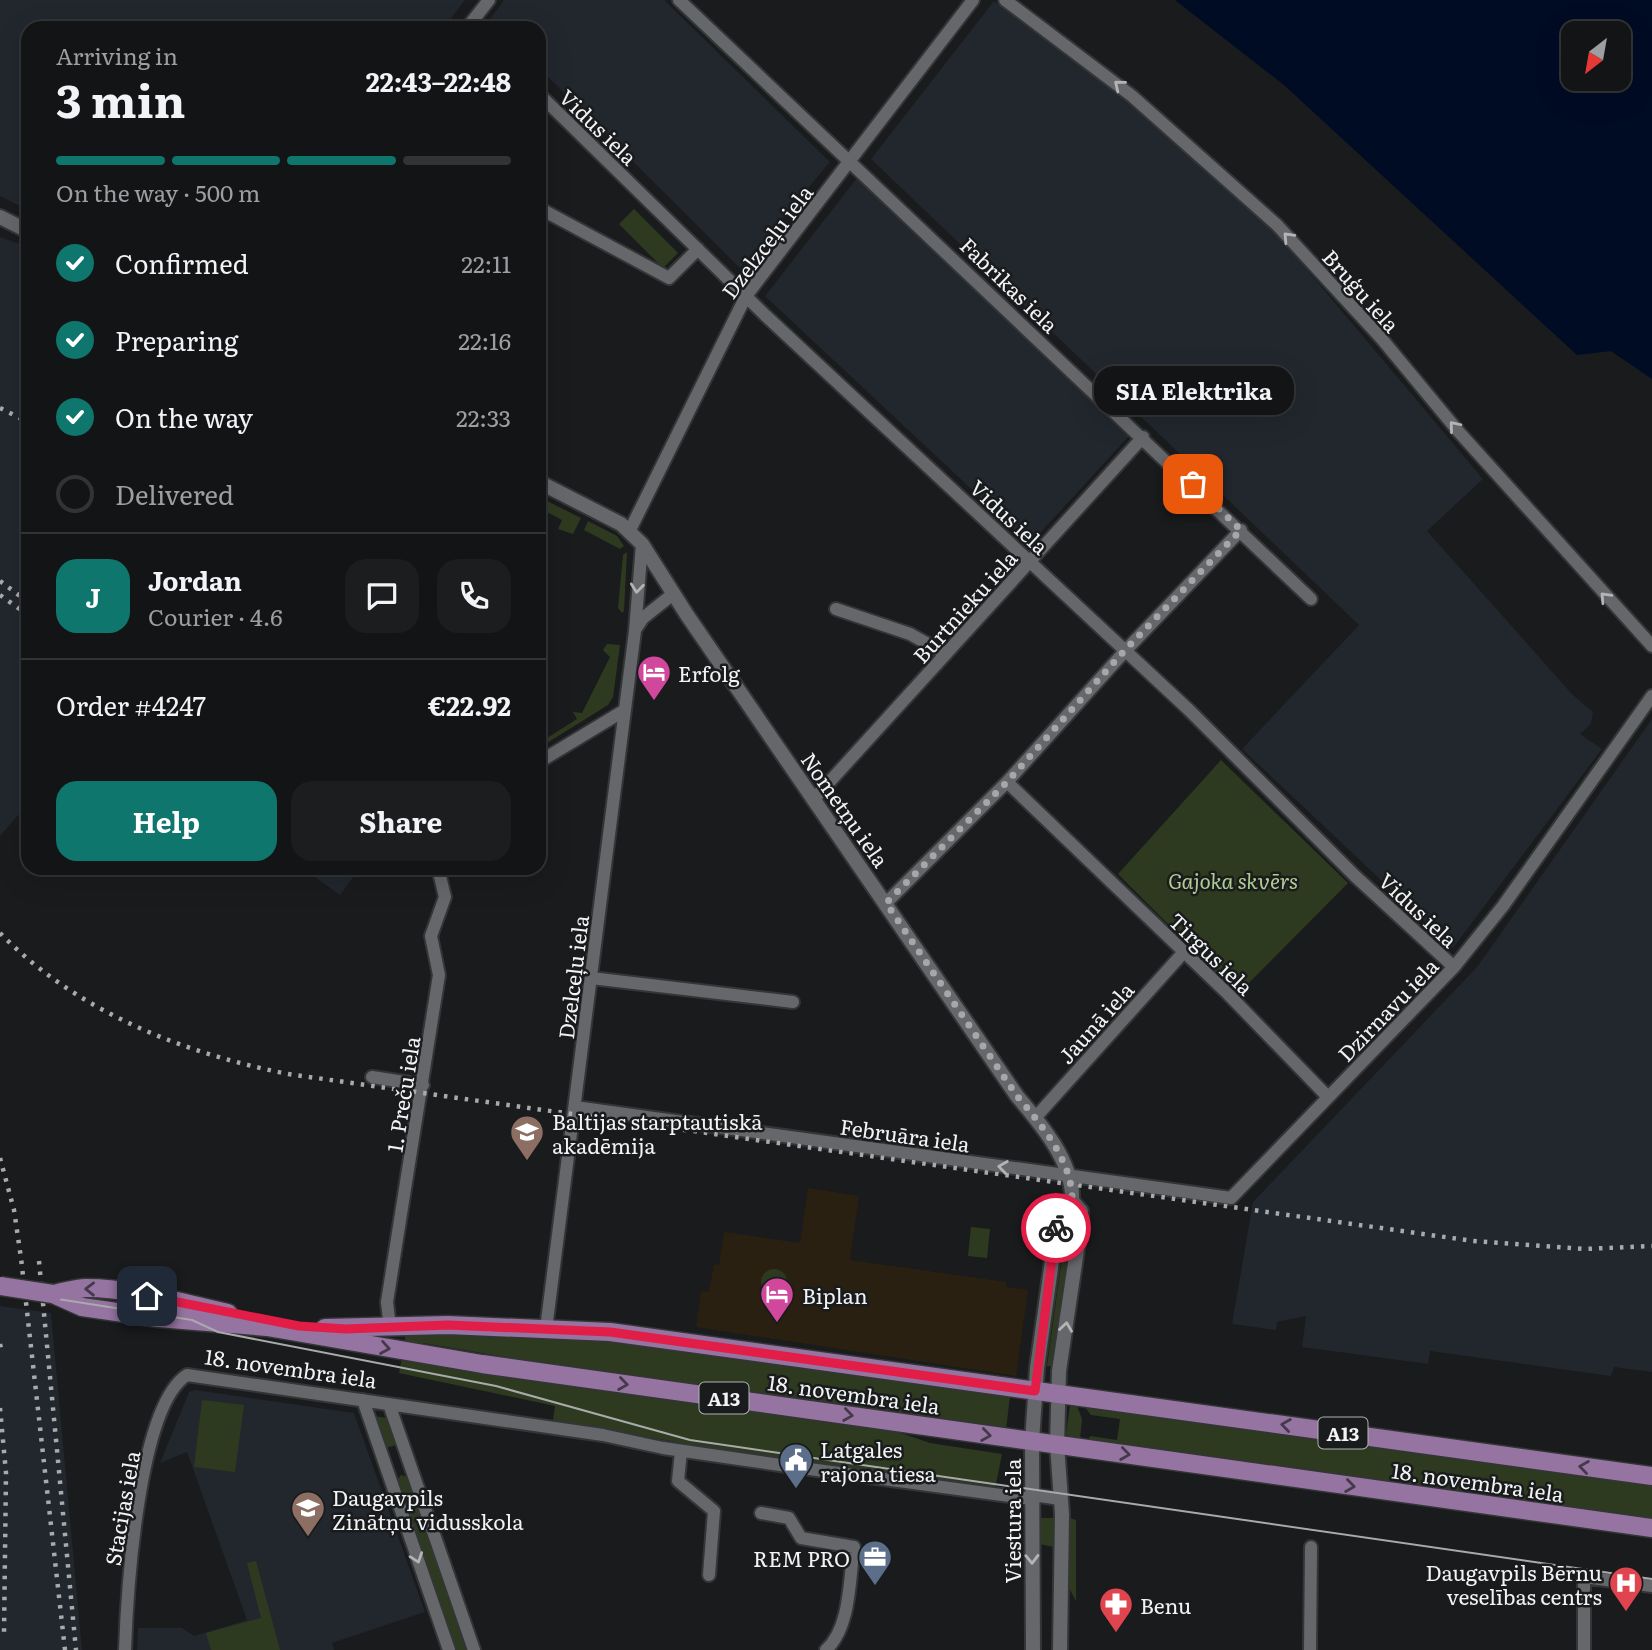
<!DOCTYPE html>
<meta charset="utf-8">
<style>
body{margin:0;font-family:Literata,serif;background:#1c1d1f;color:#f1f3f6;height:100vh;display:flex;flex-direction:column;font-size:26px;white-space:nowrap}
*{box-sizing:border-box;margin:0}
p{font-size:23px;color:#9d9ea1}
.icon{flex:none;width:38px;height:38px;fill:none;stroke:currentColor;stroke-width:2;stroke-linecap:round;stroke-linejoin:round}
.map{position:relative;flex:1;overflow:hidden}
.sheet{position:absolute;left:21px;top:21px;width:525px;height:854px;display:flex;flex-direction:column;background:#131416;border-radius:21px;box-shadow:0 7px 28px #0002,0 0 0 2px #323335}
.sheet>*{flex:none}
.needle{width:46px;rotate:211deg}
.tools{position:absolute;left:1561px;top:21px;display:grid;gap:14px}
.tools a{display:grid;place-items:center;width:70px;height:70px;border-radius:14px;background:#131416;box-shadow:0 7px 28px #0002,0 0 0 2px #323335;font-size:35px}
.pin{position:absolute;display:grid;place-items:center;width:60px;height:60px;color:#fff;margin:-30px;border-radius:14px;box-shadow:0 4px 10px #0006}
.courier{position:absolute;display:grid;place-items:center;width:70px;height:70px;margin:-35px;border:5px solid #e11d48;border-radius:50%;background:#fff;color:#222;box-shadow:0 2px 9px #0007}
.bubble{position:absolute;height:49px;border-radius:21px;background:#131416;box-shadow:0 7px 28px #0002,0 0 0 2px #323335;font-size:23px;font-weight:700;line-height:49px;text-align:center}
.head em{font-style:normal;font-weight:700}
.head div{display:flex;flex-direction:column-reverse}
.head{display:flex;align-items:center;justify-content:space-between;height:119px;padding:0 35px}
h1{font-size:46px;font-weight:700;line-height:52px}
.bar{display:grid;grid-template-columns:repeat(4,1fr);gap:10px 7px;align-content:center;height:84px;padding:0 35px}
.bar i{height:9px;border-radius:5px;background:#323335}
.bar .on{background:#0f766e}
.bar p{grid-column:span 4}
.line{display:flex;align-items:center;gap:18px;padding:0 35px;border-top:2px solid #323335}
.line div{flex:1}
.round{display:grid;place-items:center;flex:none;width:74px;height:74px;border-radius:21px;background:#1c1d1f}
ol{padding:0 35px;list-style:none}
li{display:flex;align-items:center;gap:21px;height:77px}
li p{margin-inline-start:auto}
li .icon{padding:7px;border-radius:50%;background:#0f766e;color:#fff;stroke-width:4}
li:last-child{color:#9d9ea1}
li i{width:38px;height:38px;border:4px solid #323335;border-radius:50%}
.button{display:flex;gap:14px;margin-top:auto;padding:14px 35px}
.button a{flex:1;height:80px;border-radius:21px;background:#0f766e;color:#fff;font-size:28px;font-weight:700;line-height:80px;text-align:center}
.button a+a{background:#1c1d1f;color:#f1f3f6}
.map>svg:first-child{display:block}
.commercial{fill:#2a2011}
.built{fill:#21272d}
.green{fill:#2e3a20}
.water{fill:#000b24;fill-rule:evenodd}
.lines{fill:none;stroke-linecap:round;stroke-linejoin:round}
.minor-casing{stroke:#343537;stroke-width:16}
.tertiary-casing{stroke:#343537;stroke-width:18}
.primary-casing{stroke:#343537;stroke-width:21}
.minor{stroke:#65676a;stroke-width:12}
.tertiary{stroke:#65676a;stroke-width:14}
.primary{stroke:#9574a1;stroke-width:18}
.tram{stroke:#a8aaac;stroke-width:2}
.rail{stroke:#a8aaac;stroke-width:4.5;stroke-dasharray:3.5 7;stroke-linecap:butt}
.primary-bridge-casing{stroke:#343537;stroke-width:21;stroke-linecap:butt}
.primary-bridge{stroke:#9574a1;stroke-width:18}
.oneway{stroke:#b3b4b6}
.oneway2{stroke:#443a4b}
.done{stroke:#a6a7a9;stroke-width:7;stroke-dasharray:0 12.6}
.route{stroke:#e11d48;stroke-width:9}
.labels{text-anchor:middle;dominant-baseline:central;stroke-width:5;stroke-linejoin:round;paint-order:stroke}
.shield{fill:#191b1d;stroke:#b1b2b4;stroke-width:2}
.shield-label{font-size:19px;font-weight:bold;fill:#f2f3f5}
.street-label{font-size:21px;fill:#f2f3f5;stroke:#191b1d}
.poi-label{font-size:21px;fill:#f2f3f5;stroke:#191b1d;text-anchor:start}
.park-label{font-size:21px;font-style:italic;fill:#afcd90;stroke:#191b1d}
</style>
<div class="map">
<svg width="1652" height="1650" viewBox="0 0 1652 1650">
<rect width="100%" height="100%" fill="#191b1d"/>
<!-- commercial -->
<path class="commercial" d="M808 1188 859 1196 850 1260 1006 1282V1287L1028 1290 1016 1376 696 1327 701 1291 709 1292 714 1264 719 1265 724 1232 800 1243Z"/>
<!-- built -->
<path class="built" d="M0 0H465L444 28H28V210L0 196Z
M504 0H664L830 162 740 268 539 68V28H499L490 19Z
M994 1 1148 114 1272 228 1483 479 1427 531 1572 694 1593 712 1591 724 1580 734 1602 749 1453 948 1242 749 1359 625 871 159Z
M857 178 1130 435 1030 544 765 296Z
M0 237 28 247V804L0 836Z
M1652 719V1372L1614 1367 1611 1376 1430 1351 1428 1364 1302 1347 1306 1316 1277 1322 1276 1330 1232 1324 1253 1202 1477 967Z
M302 868H360L340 895Z
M0 1306 51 1313 82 1650H0Z
M195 1390 354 1413 425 1612 332 1643 334 1650H137L138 1628H182L194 1636 247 1620 187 1452 160 1463 189 1392Z"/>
<!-- green -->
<path class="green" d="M634 209 678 253 663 268 619 224Z
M539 497 581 518 573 534 558 529 562 520 539 508Z
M588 521 617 536 624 546 620 549 584 530Z
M627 552 624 611 622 613 618 608 623 555Z
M607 644 620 645 613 697 608 705 539 748V743L577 719 573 712 582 713 610 657 603 650Z
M1221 760 1348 883 1238 994 1118 874Z
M1070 1219 1073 1223 1053 1366H1047L1067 1221Z
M971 1227 990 1229 987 1258 968 1256Z
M761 1282a13 13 0 1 1 26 0a13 13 0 1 1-26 0Z
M455 1334 602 1340 1010 1396 1006 1430 523 1360 423 1343 405 1344V1336Z
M402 1357 504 1376 895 1431 930 1443 1002 1454 995 1489 687 1444 553 1420 555 1406 399 1373Z
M202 1400 244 1405 235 1472 194 1467Z
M1070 1405 1077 1406 1082 1419 1080 1440 1066 1435Z
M1084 1406 1652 1485V1519L1088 1441 1090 1436 1117 1440 1120 1419 1091 1415Z
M375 1416 387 1418 396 1445 386 1448Z
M401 1475 407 1477 466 1650H456L397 1480Z
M1038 1518H1053L1054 1547 1039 1544Z
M1070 1518 1076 1520V1601L1068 1586Z
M256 1561 280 1650H211L206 1633 261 1618 247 1563Z"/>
<!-- water -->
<path class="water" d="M1175 0H1652V379L1611 351 1577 355 1284 85ZM1573 33H1619V79H1573Z"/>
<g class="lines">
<!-- minor casing -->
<g class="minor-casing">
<path id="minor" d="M679 0 1311 599
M1005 0 1132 96 1277 225 1381 338 1458 431 1652 646
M467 28 489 0
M539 94 765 315 1189 710 1355 876 1454 967
M539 208 669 278 698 249
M630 530 746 296 973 0
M836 609 910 634 946 654
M635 630 643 618 673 594
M539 762 625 710
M1007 782 1228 994 1328 1097
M813 800 1143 437
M886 903 1007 782 1126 650 1241 530
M591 978 793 1002
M372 1077 423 1085
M575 1107 1231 1198 1454 967 1503 906 1652 696
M1035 1118 1183 953
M390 1328 387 1302 439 975 431 936 445 897 438 868
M546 1329 635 631 642 544
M363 1400 449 1650
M389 1404 474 1650
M681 1451 678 1481 714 1511 709 1575
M761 1513 789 1518 801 1538 854 1547C849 1579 851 1627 826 1650
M125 1650C127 1593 138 1406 187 1375L603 1435 663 1448 780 1465 1031 1499 1040 1496 1060 1499
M1310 1650 1311 1547
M1584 1650V1577L1652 1586"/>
</g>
<!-- tertiary casing -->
<g class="tertiary-casing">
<path id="tertiary" d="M0 217 28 231
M539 482 621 524 642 544 687 615 1017 1096C1041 1124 1074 1163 1072 1201L1058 1218 1037 1368 1032 1441 1033 1650
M1060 1650 1062 1514 1057 1445 1059 1371 1081 1223V1211L1072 1201"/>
</g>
<!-- primary casing -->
<g class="primary-casing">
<path id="primary" d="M53 1294 82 1307 158 1318 267 1327 482 1364 1652 1528
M53 1294C64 1292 75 1288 86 1288 133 1288 183 1303 228 1313
M325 1328 448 1325 610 1332 1652 1476"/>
</g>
<!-- minor -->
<use href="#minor" class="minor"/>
<!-- tertiary -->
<use href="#tertiary" class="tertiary"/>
<!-- primary -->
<use href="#primary" class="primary"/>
<!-- tram -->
<path class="tram" d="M0 1290 192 1320 218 1332 496 1386 690 1440 1652 1579"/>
<!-- rail -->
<path class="rail" d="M0 408 28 422
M0 581 28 602
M0 595 28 615
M0 933C77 1012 183 1053 288 1074L1473 1241 1584 1249 1652 1246
M0 1158 14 1210 21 1258 65 1650
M39 1261 76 1650
M0 1344 2 1353
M0 1408 6 1473 4 1634"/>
<!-- primary-bridge casing -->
<g class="primary-bridge-casing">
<path id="primary-bridge" d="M0 1286 53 1294"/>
</g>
<!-- primary-bridge -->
<use href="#primary-bridge" class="primary-bridge"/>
</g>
<!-- one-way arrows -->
<defs><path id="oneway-chevron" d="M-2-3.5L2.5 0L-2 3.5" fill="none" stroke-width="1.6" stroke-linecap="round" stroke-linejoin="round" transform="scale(1.75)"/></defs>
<g class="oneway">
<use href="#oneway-chevron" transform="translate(1119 85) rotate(-141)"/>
<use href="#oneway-chevron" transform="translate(1288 237) rotate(-133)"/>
<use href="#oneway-chevron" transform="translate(1454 426) rotate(-130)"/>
<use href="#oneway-chevron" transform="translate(637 588) rotate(96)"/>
<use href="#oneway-chevron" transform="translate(1605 597) rotate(-133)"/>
<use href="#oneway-chevron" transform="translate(1003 1167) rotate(-172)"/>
<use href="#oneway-chevron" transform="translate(1066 1327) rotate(-82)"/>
<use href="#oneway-chevron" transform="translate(417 1558) rotate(71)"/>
<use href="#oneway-chevron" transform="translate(1032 1559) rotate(89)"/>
</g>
<g class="oneway2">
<use href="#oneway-chevron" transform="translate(90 1289) rotate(-179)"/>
<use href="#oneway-chevron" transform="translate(385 1348) rotate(10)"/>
<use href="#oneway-chevron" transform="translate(623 1384) rotate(8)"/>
<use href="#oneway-chevron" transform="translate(848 1415) rotate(8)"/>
<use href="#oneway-chevron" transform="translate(1286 1425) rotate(-172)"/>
<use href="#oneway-chevron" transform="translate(986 1435) rotate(8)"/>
<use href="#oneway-chevron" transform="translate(1125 1454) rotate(8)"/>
<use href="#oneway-chevron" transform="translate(1584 1467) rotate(-172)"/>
<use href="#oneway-chevron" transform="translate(1350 1486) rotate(8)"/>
</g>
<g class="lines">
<!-- done -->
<path class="done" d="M1056 1228 1058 1218 1072 1202C1074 1163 1041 1124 1017 1096L886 903 1007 782 1125 650 1241 530 1193 484"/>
<!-- route -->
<path class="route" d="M147 1296 299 1326 346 1329 448 1325 610 1332 1035 1391 1056 1228"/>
</g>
<!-- icons -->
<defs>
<g id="hotel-pin" transform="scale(1.75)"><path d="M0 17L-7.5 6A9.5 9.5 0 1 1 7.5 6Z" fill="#d1479c" stroke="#191b1d"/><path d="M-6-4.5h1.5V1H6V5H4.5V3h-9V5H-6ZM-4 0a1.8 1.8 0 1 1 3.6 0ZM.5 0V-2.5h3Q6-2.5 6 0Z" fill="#fff"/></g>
<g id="university-pin" transform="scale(1.75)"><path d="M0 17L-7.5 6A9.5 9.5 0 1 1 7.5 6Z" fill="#8d6e63" stroke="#191b1d"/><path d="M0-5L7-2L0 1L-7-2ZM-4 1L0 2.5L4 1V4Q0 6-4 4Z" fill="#fff"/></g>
<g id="civic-pin" transform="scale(1.75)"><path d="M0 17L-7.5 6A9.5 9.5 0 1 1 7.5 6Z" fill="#5c6f8a" stroke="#191b1d"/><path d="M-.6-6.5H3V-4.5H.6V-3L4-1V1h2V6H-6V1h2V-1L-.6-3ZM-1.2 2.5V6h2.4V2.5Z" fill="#fff"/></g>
<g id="school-pin" transform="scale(1.75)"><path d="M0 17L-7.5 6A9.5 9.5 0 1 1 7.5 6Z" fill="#8d6e63" stroke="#191b1d"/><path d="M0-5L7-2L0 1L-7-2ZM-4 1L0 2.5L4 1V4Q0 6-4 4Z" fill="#fff"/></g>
<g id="office-pin" transform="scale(1.75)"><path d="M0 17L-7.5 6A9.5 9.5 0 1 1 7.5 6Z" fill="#5c6f8a" stroke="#191b1d"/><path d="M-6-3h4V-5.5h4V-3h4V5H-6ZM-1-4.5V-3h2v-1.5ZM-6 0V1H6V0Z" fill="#fff"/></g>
<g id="hospital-pin" transform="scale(1.75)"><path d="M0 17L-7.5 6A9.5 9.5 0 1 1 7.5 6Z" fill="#e0444e" stroke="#191b1d"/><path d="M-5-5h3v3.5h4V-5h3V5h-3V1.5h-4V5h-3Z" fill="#fff"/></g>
<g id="pharmacy-pin" transform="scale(1.75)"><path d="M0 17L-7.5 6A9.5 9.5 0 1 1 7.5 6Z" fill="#e0444e" stroke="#191b1d"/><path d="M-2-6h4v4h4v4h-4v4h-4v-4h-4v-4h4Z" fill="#fff"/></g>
</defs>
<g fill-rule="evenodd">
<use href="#hotel-pin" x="654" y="672"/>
<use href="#university-pin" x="527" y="1132"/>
<use href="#hotel-pin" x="777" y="1294"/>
<use href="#civic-pin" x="796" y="1460"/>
<use href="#school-pin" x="308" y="1508"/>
<use href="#office-pin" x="875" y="1557"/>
<use href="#hospital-pin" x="1626" y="1583"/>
<use href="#pharmacy-pin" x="1116" y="1604"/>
</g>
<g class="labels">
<!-- shield labels -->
<g class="shield">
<rect x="699.5" y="1382.5" width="49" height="31" rx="5"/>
<rect x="1318.5" y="1417.5" width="49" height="31" rx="5"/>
</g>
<g class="shield-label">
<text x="724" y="1398">A13</text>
<text x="1343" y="1433">A13</text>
</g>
<!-- street labels -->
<g class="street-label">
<text transform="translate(599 126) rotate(44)">Vidus iela</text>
<text transform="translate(766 241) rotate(-53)">Dzelzceļu iela</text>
<text transform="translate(1010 284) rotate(44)">Fabrikas iela</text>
<text transform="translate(1362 290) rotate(48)">Bruģu iela</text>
<text transform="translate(1010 516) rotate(43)">Vidus iela</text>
<text transform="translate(964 606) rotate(-48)">Burtnieku iela</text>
<text transform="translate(846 809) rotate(55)">Nometņu iela</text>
<text transform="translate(1419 909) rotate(43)">Vidus iela</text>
<text transform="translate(1212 953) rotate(44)">Tirgus iela</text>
<text transform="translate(572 977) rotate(-83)">Dzelceļu iela</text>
<text transform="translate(1387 1009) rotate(-46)">Dzirnavu iela</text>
<text transform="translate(1095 1022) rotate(-48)">Jaunā iela</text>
<text transform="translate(402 1094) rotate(-81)">1. Preču iela</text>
<text transform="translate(905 1134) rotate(8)">Februāra iela</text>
<text transform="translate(291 1367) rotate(8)">18. novembra iela</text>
<text transform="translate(854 1393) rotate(8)">18. novembra iela</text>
<text transform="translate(1478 1481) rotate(8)">18. novembra iela</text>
<text transform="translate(121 1508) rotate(-80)">Stacijas iela</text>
<text transform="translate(1011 1521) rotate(-90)">Viestura iela</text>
</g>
<!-- poi labels -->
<g class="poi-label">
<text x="678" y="672">Erfolg</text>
<text x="552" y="1120">Baltijas starptautiskā<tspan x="552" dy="24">akadēmija</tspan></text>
<text x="802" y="1294">Biplan</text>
<text x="820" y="1448">Latgales<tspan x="820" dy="24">rajona tiesa</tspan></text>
<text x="332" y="1496">Daugavpils<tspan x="332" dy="24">Zinātņu vidusskola</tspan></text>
<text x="850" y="1557" text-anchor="end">REM PRO</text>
<text x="1602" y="1571" text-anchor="end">Daugavpils Bērnu<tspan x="1602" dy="24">veselības centrs</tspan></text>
<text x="1140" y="1604">Benu</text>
</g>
<!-- park labels -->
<g class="park-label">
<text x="1233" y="879">Gajoka skvērs</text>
</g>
</g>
</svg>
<div class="tools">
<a><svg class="needle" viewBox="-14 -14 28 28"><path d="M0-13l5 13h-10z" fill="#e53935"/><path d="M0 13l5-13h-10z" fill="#9d9ea1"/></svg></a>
</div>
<div class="pin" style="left:1193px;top:484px;background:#ea580c"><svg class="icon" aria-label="bag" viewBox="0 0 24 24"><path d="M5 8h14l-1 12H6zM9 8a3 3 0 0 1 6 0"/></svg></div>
<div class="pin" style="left:147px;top:1296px;background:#1f2937"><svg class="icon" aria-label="home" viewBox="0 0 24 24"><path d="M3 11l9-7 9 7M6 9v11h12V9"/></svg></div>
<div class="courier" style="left:1056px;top:1228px"><svg class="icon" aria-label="bike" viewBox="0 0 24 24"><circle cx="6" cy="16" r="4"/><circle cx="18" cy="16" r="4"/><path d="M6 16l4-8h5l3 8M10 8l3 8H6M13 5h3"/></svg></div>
<div class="bubble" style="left:1094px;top:366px;width:200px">SIA Elektrika</div>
<section class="sheet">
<div class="head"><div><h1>3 min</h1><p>Arriving in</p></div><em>22:43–22:48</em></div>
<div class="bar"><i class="on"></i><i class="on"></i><i class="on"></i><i></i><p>On the way · 500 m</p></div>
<ol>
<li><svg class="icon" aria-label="check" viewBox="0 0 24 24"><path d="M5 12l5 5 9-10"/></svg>Confirmed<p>22:11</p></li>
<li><svg class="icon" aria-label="check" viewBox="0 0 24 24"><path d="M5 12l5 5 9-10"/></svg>Preparing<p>22:16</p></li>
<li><svg class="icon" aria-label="check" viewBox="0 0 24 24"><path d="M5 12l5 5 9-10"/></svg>On the way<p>22:33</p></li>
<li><i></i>Delivered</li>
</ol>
<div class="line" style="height:126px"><b class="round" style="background:#0f766e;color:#fff">J</b><div><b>Jordan</b><p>Courier · 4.6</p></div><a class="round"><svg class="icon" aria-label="chat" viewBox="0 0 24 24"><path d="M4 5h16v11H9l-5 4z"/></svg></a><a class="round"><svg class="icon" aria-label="phone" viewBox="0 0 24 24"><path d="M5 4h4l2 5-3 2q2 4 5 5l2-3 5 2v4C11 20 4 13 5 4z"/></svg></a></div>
<div class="line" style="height:91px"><div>Order #4247</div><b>€22.92</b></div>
<div class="button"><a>Help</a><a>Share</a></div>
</section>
</div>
